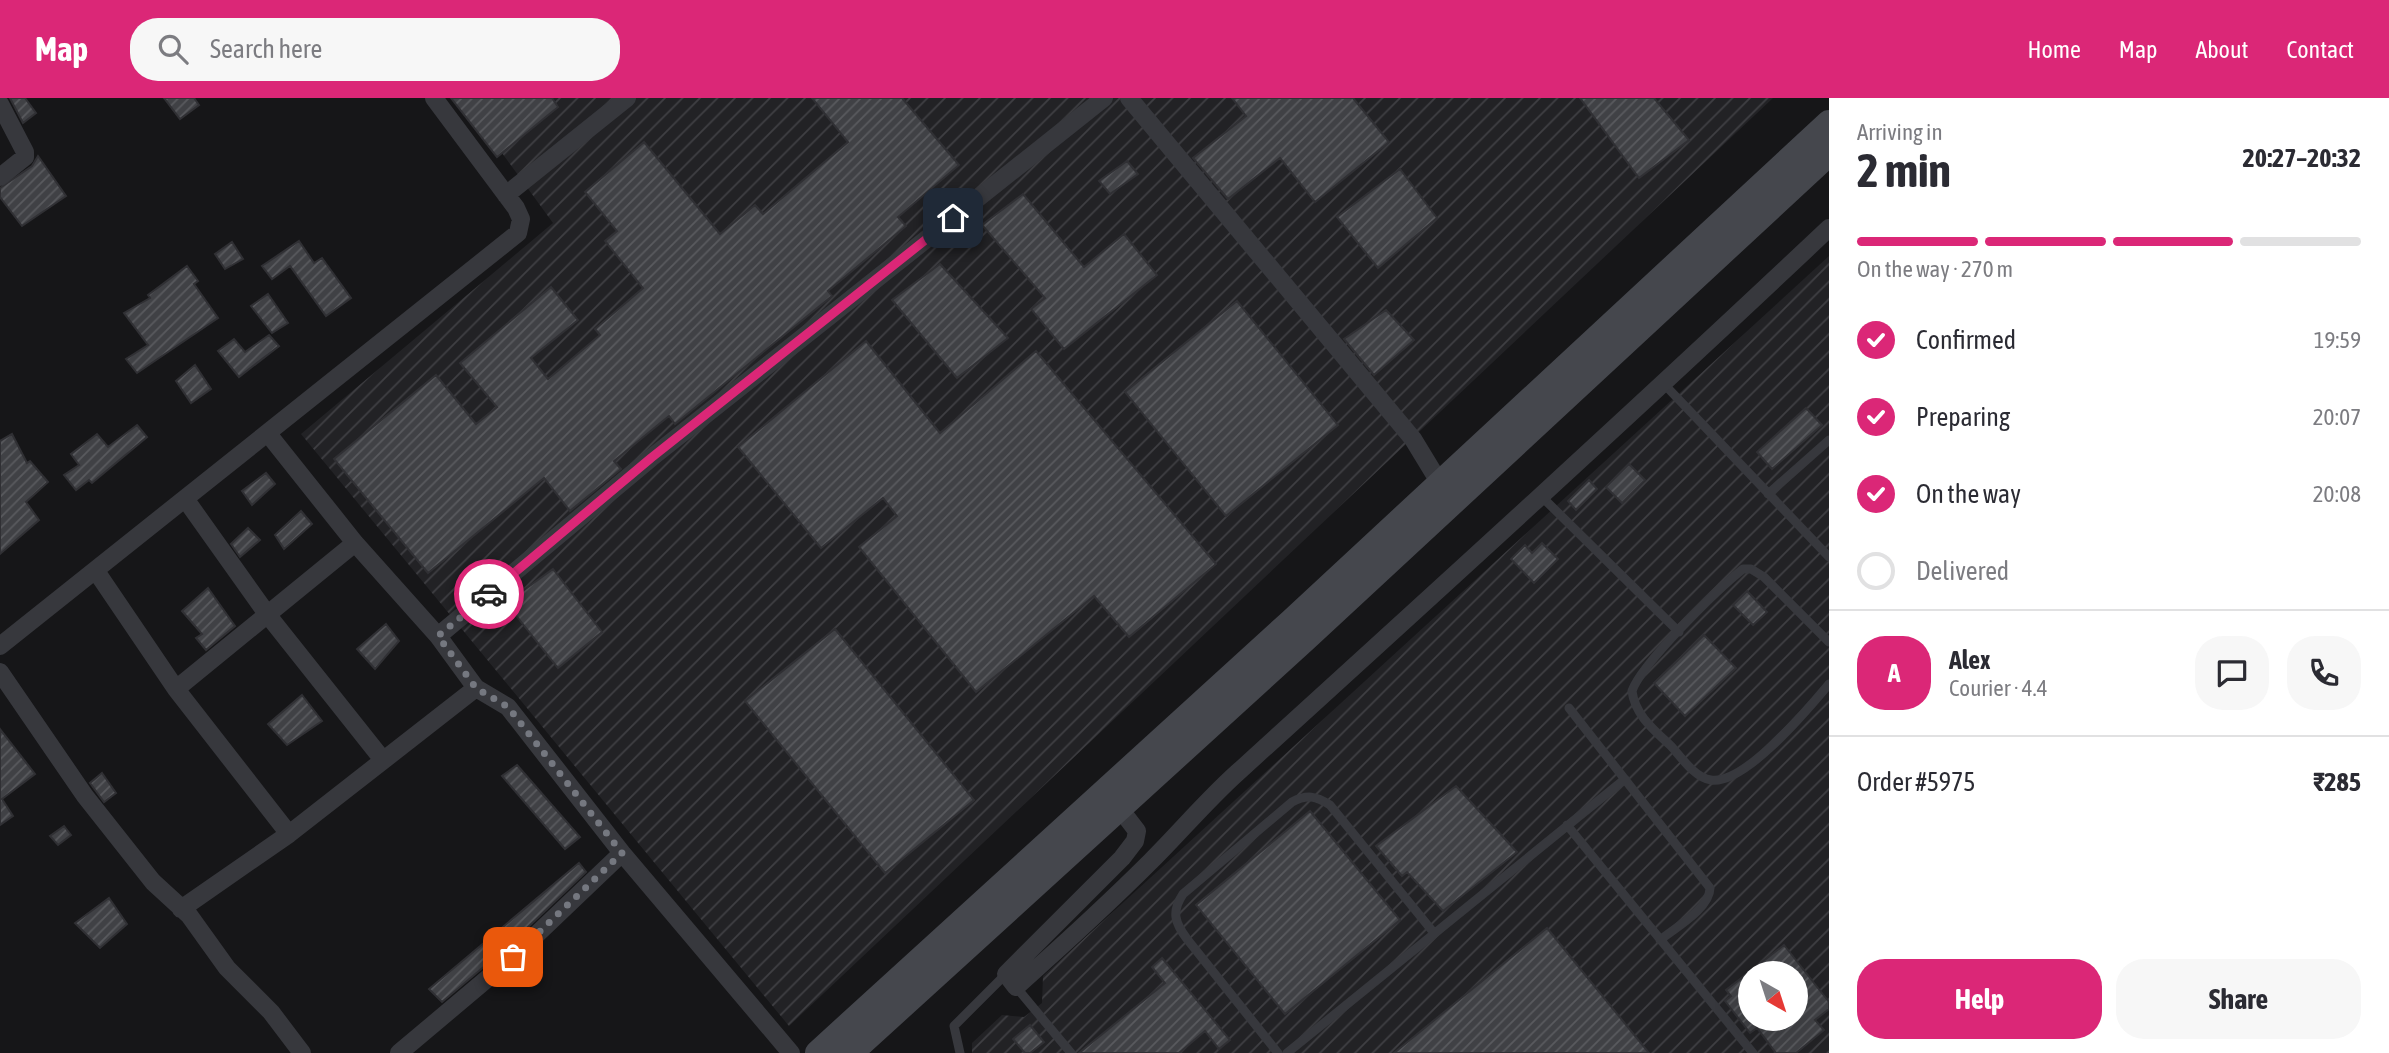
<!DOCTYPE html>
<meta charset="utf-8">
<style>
body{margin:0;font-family:"Asap Condensed",sans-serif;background:#f7f7f7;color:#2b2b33;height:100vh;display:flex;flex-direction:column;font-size:26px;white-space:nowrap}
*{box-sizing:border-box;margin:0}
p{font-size:23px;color:#7c7c81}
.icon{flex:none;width:38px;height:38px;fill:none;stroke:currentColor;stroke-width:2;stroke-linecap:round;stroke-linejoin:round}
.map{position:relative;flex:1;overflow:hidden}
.side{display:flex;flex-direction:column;background:#fff;width:560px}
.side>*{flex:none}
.needle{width:46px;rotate:141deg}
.controls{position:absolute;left:1738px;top:863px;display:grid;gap:14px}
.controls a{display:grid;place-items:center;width:70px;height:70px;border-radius:50%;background:#fff;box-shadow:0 7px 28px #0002;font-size:35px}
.pin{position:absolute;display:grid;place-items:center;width:60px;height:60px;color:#fff;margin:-30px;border-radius:14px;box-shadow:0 4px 10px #0006}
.courier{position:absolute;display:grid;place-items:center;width:70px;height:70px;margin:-35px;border:5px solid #db2777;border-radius:50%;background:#fff;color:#222;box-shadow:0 2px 9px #0007}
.summary em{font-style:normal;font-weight:700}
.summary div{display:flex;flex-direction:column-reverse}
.summary{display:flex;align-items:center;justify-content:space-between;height:119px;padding:0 28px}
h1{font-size:46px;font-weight:700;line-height:52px}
.bar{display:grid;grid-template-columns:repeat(4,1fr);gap:10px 7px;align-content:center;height:84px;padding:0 28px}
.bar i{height:9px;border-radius:5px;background:#e1e1e2}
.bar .selected{background:#db2777}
.bar p{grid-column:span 4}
.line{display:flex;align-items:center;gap:18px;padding:0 28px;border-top:2px solid #e1e1e2}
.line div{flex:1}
.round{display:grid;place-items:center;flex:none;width:74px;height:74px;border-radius:28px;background:#f7f7f7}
ol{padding:0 28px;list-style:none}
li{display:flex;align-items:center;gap:21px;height:77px}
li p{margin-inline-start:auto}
li .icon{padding:7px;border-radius:50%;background:#db2777;color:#fff;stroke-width:4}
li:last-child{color:#7c7c81}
li i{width:38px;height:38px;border:4px solid #e1e1e2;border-radius:50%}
.button{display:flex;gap:14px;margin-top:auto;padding:14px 28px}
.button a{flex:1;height:80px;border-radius:28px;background:#db2777;color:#fff;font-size:28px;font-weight:700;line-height:80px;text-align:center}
.button a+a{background:#f7f7f7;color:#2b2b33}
header{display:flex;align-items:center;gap:42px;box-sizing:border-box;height:98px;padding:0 35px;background:#db2777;color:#fff}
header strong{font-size:33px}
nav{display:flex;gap:38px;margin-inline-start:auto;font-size:24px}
.search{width:490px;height:63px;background:#f7f7f7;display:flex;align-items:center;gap:18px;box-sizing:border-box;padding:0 24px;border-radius:28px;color:#7c7c81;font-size:26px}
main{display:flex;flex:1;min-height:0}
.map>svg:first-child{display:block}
.industrial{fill:url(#industrial-furrows);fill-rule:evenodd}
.building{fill:url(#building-hatch);stroke:#303034;stroke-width:2;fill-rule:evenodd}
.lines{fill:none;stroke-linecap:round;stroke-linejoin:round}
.lane{stroke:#37383d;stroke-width:9}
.street{stroke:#37383d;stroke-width:18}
.secondary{stroke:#45474d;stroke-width:26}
.done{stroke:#757880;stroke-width:7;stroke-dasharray:0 12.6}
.route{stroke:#db2777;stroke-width:9}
</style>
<header>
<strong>Map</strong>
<div class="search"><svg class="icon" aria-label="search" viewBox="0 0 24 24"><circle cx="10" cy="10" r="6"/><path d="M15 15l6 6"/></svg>Search here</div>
<nav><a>Home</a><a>Map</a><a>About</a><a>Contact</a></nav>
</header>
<main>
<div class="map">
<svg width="1829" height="955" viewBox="0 0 1829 955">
<defs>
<pattern id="industrial-furrows" width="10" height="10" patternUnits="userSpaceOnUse" patternTransform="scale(1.75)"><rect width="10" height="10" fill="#222225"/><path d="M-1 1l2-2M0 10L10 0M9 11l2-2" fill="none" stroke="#3f3f43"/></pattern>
<pattern id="building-hatch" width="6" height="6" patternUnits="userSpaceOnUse" patternTransform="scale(1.75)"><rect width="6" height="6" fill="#404145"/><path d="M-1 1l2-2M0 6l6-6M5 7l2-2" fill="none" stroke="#595a5e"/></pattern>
</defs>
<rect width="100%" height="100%" fill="#161618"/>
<!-- industrial -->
<path class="industrial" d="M462 0H1773L789 928 301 336 553 125Z
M1829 158V955H972V945L1002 917 1024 919 1042 905 1043 878ZM1750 875H1796V920H1750Z"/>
<!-- building -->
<path class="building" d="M10 0H25L36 15 23 25Z
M164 0H194L199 7 180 21Z
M451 0H552L558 9 497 59Z
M812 0H902L959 67 898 119 906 128 828 193 832 198 675 326 669 318 614 363 621 371 570 413 544 380 428 475 334 361 436 277 476 326 497 309 460 265 551 189 578 222 531 260 548 281 600 237 595 231 643 190 605 143 617 133 585 94 644 44 720 136 755 107 763 116 848 44Z
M1232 0H1353L1389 44 1315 104 1280 60 1228 101 1193 60 1246 18Z
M1580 0H1654L1689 42 1639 80Z
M38 58 66 98 22 128 0 99V90L32 68Z
M1127 63 1138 76 1110 96 1099 83Z
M1400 71 1437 120 1378 170 1337 119Z
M1023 96 1084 169 1124 136 1157 177 1064 251 1031 211 1045 200 982 127Z
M299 143 314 165 322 160 351 200 326 218 290 168 272 181 262 168Z
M232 144 243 161 225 171 215 156Z
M940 166 1008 240 957 280 892 202Z
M187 168 198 183 194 186 218 220 137 275 126 261 148 247 124 215 150 200 148 197Z
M268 196 288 225 272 235 251 208Z
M1237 203 1338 327 1226 418 1125 294Z
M1386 212 1414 242 1374 277 1344 241Z
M269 237 279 248 239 279 218 253 234 241 245 254Z
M866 243 940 335 1036 253 1216 466 1129 539 1094 498 976 594 859 449 897 418 883 400 821 450 738 349Z
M195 267 211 291 191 305 176 283Z
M1806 310 1822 327 1772 371 1757 354Z
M137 327 147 339 92 385 89 382 76 392 64 377 79 367 71 356 97 336 108 349Z
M12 336 27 365 30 363 48 384 26 404 39 422 0 456V343Z
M1629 366 1645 382 1622 405 1606 389Z
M266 375 275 386 252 407 242 393Z
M1589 382 1597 391 1576 412 1568 403Z
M301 413 312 426 284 451 275 437Z
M248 430 260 442 240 459 231 446Z
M1542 445 1558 461 1534 485 1511 461 1525 447 1532 455Z
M553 471 602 534 558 570 506 505Z
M208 490 235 528 206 552 196 540 202 536 182 513Z
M1747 493 1767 514 1753 527 1733 507Z
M386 526 399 543 375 571 357 551Z
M835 531 974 702 885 775 745 603Z
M1704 537 1736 570 1685 618 1654 585Z
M302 597 322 623 287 647 268 626Z
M0 631 35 676 2 701 13 718 0 727Z
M517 667 580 739 565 751 502 678Z
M102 675 116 695 104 704 90 685Z
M1456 688 1517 754 1443 813 1407 774 1402 778 1376 748Z
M1310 713 1400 822 1285 916 1196 807Z
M64 728 71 737 58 747 50 738Z
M579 765 586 774 505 851 442 904 429 891Z
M109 800 127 826 100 850 75 825Z
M1547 830 1649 955H1394Z
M1784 847 1829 904V911L1815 922 1824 932 1796 955H1776L1757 930 1750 935 1725 903 1731 898 1726 892ZM1750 875H1796V920H1750Z
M1162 860 1230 942 1219 951 1205 933 1179 955H1079L1165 885 1152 869Z
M1030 927 1044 944 1030 955H1025L1013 941Z"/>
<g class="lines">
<!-- lane -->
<path class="lane" d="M1663 285 1829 459
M1768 396 1829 342
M1541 398 1679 534
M1829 544 1764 479 1751 471H1743C1719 490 1641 566 1632 593 1635 617 1654 632 1671 648 1681 659 1695 680 1711 682 1745 687 1808 611 1829 586
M1569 610 1710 790C1710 810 1675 830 1660 842
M1567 727 1753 955
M1016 889 1071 955
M960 955 954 928 1006 876
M1278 955 1187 841C1175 825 1171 814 1183 796L1292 704C1307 696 1316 698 1330 707L1434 835
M1287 955 1625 681"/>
<!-- street -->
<path class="street" d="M1129 0 1413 341 1444 392
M0 6 25 54V59L0 79
M506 97 627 0
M269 337 355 445 438 538 476 590 508 609 622 755 791 955
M186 402 267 516 383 662
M96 473 176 591 289 736
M438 538 651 360 1104 0
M0 548 518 135 521 121 516 110 434 0
M0 574 85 698 153 784 189 817 227 870 271 914 302 955
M176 591 355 445
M1114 703 1137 733 1135 743 1122 760 1006 876 1016 889C1062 848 1108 806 1151 763 1180 734 1207 702 1237 675 1436 494 1634 314 1829 130
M181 811 289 736 476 590
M399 955 513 859 622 755"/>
<!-- secondary -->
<path class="secondary" d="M818 955 1291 524 1829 25
M850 955 1306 540 1829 55"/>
</g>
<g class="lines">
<!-- done -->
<path class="done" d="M489 496 438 538 476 590 508 609 622 755 513 859"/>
<!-- route -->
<path class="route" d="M489 496 651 360 953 120"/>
</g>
</svg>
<div class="controls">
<a><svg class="needle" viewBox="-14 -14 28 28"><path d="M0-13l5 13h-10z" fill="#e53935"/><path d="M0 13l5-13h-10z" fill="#7c7c81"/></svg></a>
</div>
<div class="pin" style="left:513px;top:859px;background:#ea580c"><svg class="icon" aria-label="bag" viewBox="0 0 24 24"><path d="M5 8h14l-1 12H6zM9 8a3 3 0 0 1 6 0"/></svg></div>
<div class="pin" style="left:953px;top:120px;background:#1f2937"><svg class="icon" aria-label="home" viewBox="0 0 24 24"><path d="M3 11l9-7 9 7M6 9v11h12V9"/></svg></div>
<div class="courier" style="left:489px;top:496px"><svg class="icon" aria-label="car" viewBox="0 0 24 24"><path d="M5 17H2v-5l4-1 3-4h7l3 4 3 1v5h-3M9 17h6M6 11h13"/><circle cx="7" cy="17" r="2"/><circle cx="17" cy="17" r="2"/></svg></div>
</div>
<section class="side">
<div class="summary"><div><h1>2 min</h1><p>Arriving in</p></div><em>20:27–20:32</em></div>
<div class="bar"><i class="selected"></i><i class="selected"></i><i class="selected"></i><i></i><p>On the way · 270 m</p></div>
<ol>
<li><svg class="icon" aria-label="check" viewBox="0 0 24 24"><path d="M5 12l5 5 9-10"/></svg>Confirmed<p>19:59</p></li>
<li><svg class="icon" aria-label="check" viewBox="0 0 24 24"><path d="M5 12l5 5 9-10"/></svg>Preparing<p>20:07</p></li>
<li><svg class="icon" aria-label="check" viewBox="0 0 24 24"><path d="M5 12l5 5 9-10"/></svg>On the way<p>20:08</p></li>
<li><i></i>Delivered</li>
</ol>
<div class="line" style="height:126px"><b class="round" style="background:#db2777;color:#fff">A</b><div><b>Alex</b><p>Courier · 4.4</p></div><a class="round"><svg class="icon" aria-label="chat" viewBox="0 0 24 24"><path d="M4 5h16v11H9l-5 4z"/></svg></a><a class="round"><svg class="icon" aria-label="phone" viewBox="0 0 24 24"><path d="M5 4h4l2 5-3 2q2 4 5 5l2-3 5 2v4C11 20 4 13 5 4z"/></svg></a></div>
<div class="line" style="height:91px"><div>Order #5975</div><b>₹285</b></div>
<div class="button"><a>Help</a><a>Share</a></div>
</section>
</main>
